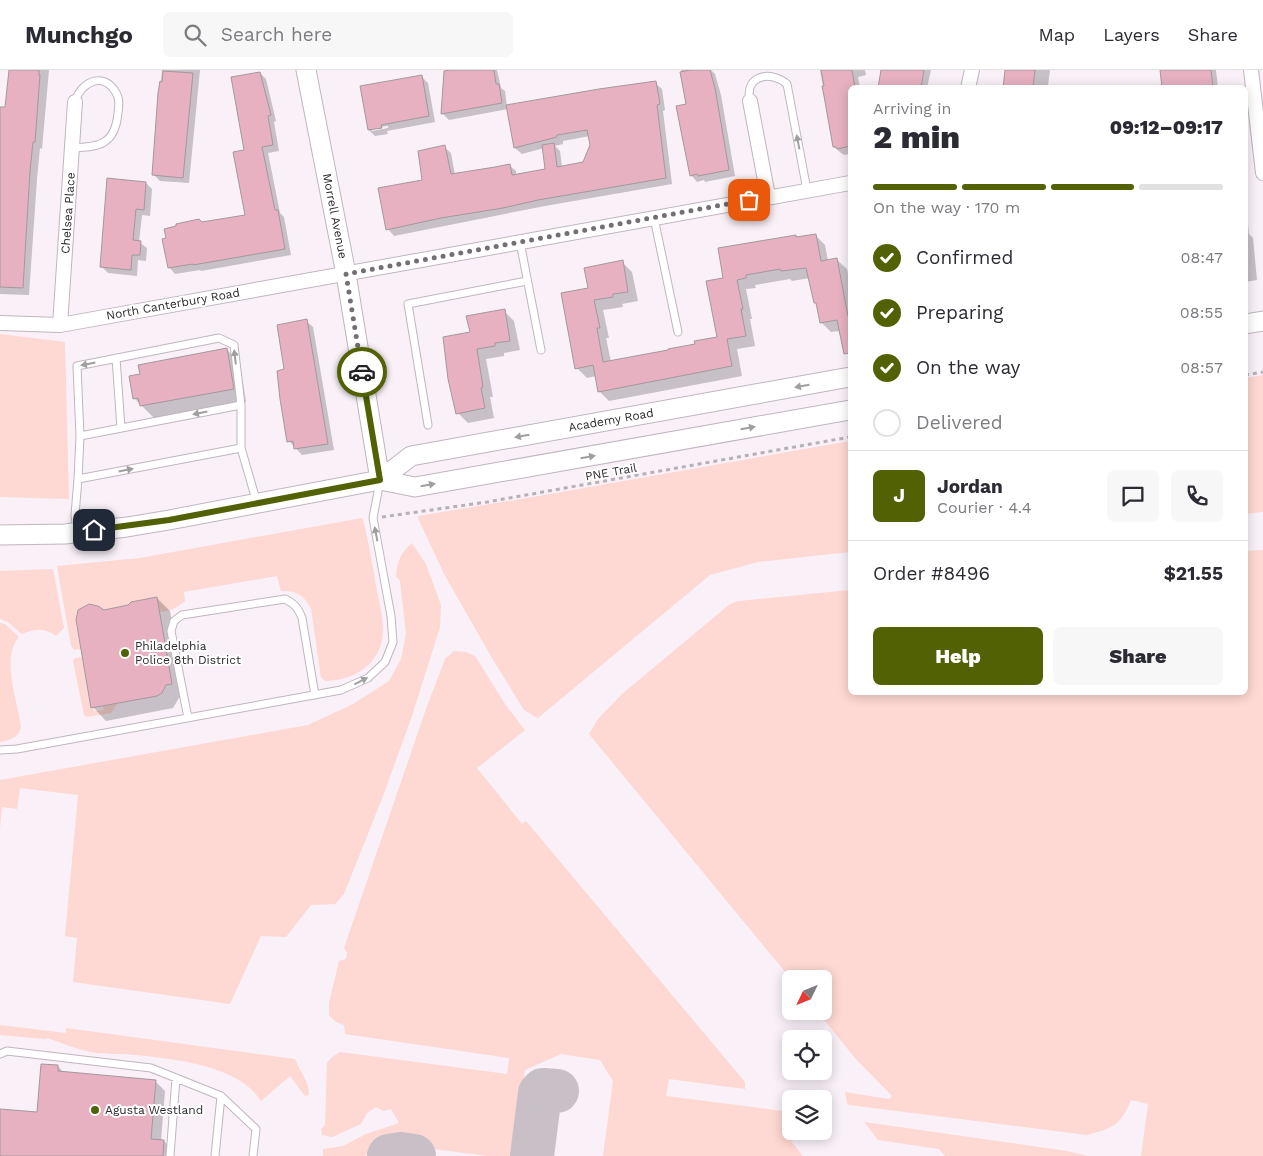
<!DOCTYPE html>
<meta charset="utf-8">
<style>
body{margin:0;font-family:"Work Sans",sans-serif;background:#f7f7f7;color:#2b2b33;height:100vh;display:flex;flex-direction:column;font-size:19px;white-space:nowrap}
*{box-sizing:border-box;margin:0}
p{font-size:16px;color:#7c7c81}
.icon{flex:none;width:28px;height:28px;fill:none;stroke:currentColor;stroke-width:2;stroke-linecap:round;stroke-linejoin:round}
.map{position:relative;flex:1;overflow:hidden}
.side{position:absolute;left:848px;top:15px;width:400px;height:610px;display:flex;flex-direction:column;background:#fff;border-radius:8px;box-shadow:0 2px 12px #0003}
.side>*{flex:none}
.needle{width:32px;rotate:227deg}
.buttons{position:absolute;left:782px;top:900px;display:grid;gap:10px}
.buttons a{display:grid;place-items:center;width:50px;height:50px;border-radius:8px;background:#fff;box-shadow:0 2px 12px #0003;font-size:25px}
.pin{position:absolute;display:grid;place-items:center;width:42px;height:42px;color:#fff;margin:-21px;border-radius:10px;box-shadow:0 2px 8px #0006}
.courier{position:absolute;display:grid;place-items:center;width:50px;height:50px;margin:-25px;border:4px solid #526104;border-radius:50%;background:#fff;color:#222;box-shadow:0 1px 6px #0007}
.summary em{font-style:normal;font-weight:800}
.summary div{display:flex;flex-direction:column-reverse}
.summary{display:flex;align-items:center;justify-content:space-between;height:85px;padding:0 25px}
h1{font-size:32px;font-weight:800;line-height:38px}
.bar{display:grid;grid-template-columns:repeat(4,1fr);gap:8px 5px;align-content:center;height:60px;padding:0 25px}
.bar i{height:6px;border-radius:4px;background:#e1e1e2}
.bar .current{background:#526104}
.bar p{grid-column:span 4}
.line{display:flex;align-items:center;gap:12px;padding:0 25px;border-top:1px solid #e1e1e2}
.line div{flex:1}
.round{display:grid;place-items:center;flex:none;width:52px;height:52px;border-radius:8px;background:#f7f7f7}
ol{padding:0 25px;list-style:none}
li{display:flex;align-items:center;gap:15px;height:55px}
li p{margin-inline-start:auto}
li .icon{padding:5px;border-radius:50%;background:#526104;color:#fff;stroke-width:4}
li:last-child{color:#7c7c81}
li i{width:28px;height:28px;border:2px solid #e1e1e2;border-radius:50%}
.button{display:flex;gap:10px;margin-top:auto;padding:10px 25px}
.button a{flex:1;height:58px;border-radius:8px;background:#526104;color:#fff;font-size:20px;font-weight:800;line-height:58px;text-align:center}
.button a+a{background:#f7f7f7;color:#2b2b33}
header{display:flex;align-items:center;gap:30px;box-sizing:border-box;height:70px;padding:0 25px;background:#fff;border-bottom:1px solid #e1e1e2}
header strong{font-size:24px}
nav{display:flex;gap:28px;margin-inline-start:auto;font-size:18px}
.search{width:350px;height:45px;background:#f7f7f7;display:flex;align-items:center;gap:12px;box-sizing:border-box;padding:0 18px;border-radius:8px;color:#7c7c81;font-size:19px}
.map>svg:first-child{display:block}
.green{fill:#fed8d2}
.shadow{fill:#0003;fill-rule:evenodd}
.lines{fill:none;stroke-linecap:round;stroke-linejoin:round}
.taxiway{stroke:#c8c0c6;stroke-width:44}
.building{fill:#e7b1c2;stroke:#a4989c}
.lane-casing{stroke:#bfb6bf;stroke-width:9}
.street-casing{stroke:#bfb6bf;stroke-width:16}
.secondary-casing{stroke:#bfb6bf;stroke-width:21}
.path{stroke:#b7b0b7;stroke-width:3;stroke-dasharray:4 4;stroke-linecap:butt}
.lane{stroke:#fff;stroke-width:7}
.street{stroke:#fff;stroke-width:14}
.secondary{stroke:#fff;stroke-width:19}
.oneway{fill:#a09fa0}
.done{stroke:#746f74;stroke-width:5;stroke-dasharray:0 9}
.route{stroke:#526104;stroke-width:6}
.poi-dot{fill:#526104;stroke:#fff;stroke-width:2}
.labels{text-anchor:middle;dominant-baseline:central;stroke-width:4;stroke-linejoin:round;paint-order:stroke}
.street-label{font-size:12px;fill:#2d2a2d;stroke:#fff}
.poi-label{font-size:12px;fill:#2d2a2d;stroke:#fff;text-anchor:start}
</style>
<header>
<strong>Munchgo</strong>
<div class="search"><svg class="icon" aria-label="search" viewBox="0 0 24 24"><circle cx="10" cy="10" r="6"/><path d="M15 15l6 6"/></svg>Search here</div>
<nav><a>Map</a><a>Layers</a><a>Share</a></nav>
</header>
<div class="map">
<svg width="1263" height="1086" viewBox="0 0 1263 1086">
<rect width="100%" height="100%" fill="#f9f0f8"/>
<!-- green -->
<path class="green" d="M0 264 65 272 69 429 0 427Z
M1263 305V442L1245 444V308Z
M850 371V482L758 492 710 505 538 648 524 640 492 588 444 504 418 448V446L533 427Z
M362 448 364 453C369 475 373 498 377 521 380 536 385 554 382 570 377 597 350 611 325 611L321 607 311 539C305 525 295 520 281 521L277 506 184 522 185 531C177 538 171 541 160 542L157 527 131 532 128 535 103 540C99 536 94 534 88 535 67 539 79 565 81 579L74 580 71 576 57 496 140 488Z
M412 473 426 494 441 535 440 557 412 646 383 726 344 824 335 834 311 835 286 867 261 866 230 934 73 912 77 868 65 866 78 725 20 718 17 739 2 737 0 758V710L308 655 353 634 389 611 401 589 406 564 400 511 396 506C397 492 401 482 412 473Z
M1263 480V1086H1141L1148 1034 1131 1030C1120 1056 1113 1058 1087 1065L849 1035 847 1033 845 1022 889 1029 892 1026 855 988 817 941H824V909H791L589 664 598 649 622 624 730 534 739 531 850 520V622H1245V481Z
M53 499 64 558 56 566C45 557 34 559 22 564L8 552 0 549V501Z
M0 553 5 554 19 567C0 588 18 631 21 658 17 668 11 670 0 672Z
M454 581 466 582 475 586 505 634 525 660 477 698 522 754 526 751 745 1012V1019L669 1009 666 1026 791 1042V1061H814L815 1063 791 1071 803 1086H603L613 1011 600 990 561 984 525 1000 514 1086H488L402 1075 385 1077 364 1086H323V1079L343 1076 366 1064 399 1053 391 1039 383 1041 376 1037 367 1043 361 1054 352 1058 332 1067 322 1065 321 1059 325 1055 327 993 331 988 340 982 507 1004 509 988 345 964 344 955 336 952 329 945V933L339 891 346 889 347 882 344 878 426 639 445 589Z
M83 587 93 639 95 641 104 640 103 636 117 634 111 643 87 647 84 645 73 591 75 588Z
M0 955 66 963V958L295 989C300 1002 309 1011 309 1025L305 1026 290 1006 261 1031C238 993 165 988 125 984 112 984 98 984 86 981 73 978 60 972 47 968L45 969 0 965Z
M864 1052 1067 1081 1088 1086H945L939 1079 878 1070Z"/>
<!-- shadow -->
<path class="shadow" d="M10 0H49L42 79 40 78 37 109 29 225 0 224V38H6Z
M162 0H200L189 113 160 111 153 104Z
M457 0H497L501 18 505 21 507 36 655 13 662 19 665 40 663 41 672 114 545 136 394 166 388 159 424 111 444 77 451 83 455 105 509 95 516 101V105L547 100 544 78 522 84 515 78 508 39 449 50 443 44 445 2ZM590 66 591 75 584 93 562 97 560 81 555 76 563 74V71Z
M681 0H711L715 4 721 25 735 106 705 112 704 110 697 112 691 105 688 35Z
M820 0H865L866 5 858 7 860 18H850V84L844 85 841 83 834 77Z
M884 0H931L927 18H879Z
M1007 0H1050L1048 16H1043V18H1005Z
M1161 0H1216L1218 18H1163Z
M260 3 266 9 276 51 274 52 279 81 268 83 280 143 284 147 291 185 201 201 200 200 175 204 169 197 202 153 247 146 246 81Z
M422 7 428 13 435 52 387 61 388 64 375 66 369 60ZM388 56V58L372 61V58Z
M146 113 152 119 150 146 142 145 139 172 147 178 146 191 138 190 137 206 108 203 101 196Z
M1245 125 1249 164 1253 168 1257 210 1245 212Z
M815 165 825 175 828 191 836 189 847 199 850 214V282L840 261 831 262 821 252 810 208 792 211 790 209 755 215 756 218 746 219 752 249H750L755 276 737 279 742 306 609 331 599 321 596 306 587 308 577 298 590 219 622 192 632 202 638 231 622 234 623 237 603 240 609 268H606L611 292 696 275 718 268 725 209 797 168Z
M504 241 514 251 520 280 504 283V286L486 289 493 327H490L494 348 468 353 458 343 471 263Z
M306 251 313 257 334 380 302 385 289 371 286 300Z
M227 280 240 293 246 332 155 349 134 328 141 305Z
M157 528 170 541 185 627 179 628 173 638 106 651 93 637 103 541Z
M58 996 64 1003 155 1011 165 1021 161 1071H164L174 1081 173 1086H0V1040L38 1043Z"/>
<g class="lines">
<!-- taxiway -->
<path class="taxiway" d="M389 1086 401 1084 414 1086
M532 1086 540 1023 543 1020 557 1021"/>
</g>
<!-- building -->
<path class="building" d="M9 0H39V5H40L35 72H33L30 101 23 218 0 217V37H5Z
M450 0H494L496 14H499L502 33 441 44 444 1Z
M690 0H710L715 18 729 100 698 106 697 104 690 106 676 36 686 34 680 2Z
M821 0H852L855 18H850V76L837 79 836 77H833L824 26 822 16H824Z
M881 0H924L921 18H878Z
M1005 0H1035L1033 18H1003Z
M1160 0H1211L1213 18H1162Z
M163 1 193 3 183 108 152 105 158 23 160 11 162 12Z
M260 2 271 45 268 46 273 75 262 77 275 140H278L285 179 193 195V194L168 198 162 169 166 168 164 159 176 156V154L199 149 202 152 245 145 233 82 244 80 231 7Z
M422 5 429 46 381 55 382 58 368 60 360 16Z
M656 11 660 34 657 35 666 108 538 130 503 138 441 148 386 160 378 118 422 110 418 81 445 75 451 104 495 97 510 94 512 105 545 99 542 75 554 73 557 97 583 92 590 75 587 60 557 65V67L514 78 506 35 599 19Z
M107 108 146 112 144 140 136 139 133 170 141 171 140 185H132L131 200 100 197Z
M816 164 821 191 837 188 848 246H850V283L844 284 837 250 820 253 816 233H814L806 198 781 201 780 199 746 205V208L737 210 743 239H741L746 266 727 269 732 296 598 322 593 295 575 299 561 223 588 218 584 198 623 190 628 222 613 224V227L594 230 600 258H597L603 292 668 280V279L695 274 694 271 717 267 706 211 723 208 718 178 796 165V167Z
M505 239 510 271 495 273V276L477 279 483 317 481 318 485 338 456 344 448 309 443 267 470 262 466 246Z
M307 249 328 374 294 379 293 371 287 372 280 329 277 301 284 299 277 255Z
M227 278 234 319 140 336 138 328 133 329 129 306 140 304 138 295Z
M157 527 172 614 166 615 162 623 157 626 91 638 76 550 78 540 89 534 98 536 104 540 128 535 131 532Z
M41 994 58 995V1001L156 1010 151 1069 164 1070 163 1086H0V1039L37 1042Z"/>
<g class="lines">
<!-- lane casing -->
<g class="lane-casing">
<path id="lane" d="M750 31C744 5 771 0 787 14L807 120
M72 78C99 77 115 75 118 43 119 35 120 28 115 21 102 1 80 13 75 32
M654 148 678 262
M520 172 541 280
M116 288 121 358
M428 355 408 234 527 211
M80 366 77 296 219 268 234 275 241 335
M78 409 241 378
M77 461 75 445 78 409 80 366 241 335V378L257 433
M188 648 171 561 174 551 182 545 285 529C295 534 298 538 302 548L315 625
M0 680 17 679 341 620 368 608 385 592 393 572 391 546 373 448 380 411
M0 984 7 981 151 998 221 1026 256 1059 253 1086
M170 1086 176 1008
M215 1086 221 1026"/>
</g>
<!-- street casing -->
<g class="street-casing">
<path id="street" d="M1251 0 1263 103
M968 18 972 0
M750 31 768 126
M0 253 60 255 850 113
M60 255 75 32"/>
</g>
<!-- secondary casing -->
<g class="secondary-casing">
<path id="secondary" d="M306 0 346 204 380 410
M1245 254 1263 251
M380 410 411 386 850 307
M0 465 65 464 127 457 169 450 380 410 415 417 850 340"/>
</g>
<!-- path -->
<path class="path" d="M1245 305 1263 302
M382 447 487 432 850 367"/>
<!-- lane -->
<use href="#lane" class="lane"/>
<!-- street -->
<use href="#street" class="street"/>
<!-- secondary -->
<use href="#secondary" class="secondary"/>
</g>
<!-- one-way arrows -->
<defs><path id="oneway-solid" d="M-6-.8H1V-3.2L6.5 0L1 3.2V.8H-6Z" transform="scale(1.25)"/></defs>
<g class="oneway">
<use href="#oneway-solid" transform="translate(798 72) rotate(-101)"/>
<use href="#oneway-solid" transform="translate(235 287) rotate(-97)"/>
<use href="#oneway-solid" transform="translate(88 294) rotate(169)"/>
<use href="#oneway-solid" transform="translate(802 316) rotate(170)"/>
<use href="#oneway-solid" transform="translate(200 343) rotate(169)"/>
<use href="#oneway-solid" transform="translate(748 358) rotate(-10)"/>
<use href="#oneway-solid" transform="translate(522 366) rotate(170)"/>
<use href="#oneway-solid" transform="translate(588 387) rotate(-10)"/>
<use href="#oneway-solid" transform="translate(126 400) rotate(-11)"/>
<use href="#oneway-solid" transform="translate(428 415) rotate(-10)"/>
<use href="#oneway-solid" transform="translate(376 464) rotate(-101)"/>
<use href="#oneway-solid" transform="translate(361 611) rotate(-27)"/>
</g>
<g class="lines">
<!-- done -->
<path class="done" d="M362 302 346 204 749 130"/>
<!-- route -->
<path class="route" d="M94 460 169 450 380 410 362 302"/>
</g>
<!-- markers -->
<g class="poi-dot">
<circle cx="125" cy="583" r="5"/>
<circle cx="95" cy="1040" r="5"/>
</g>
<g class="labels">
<!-- street labels -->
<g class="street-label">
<text transform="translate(68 143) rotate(-86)">Chelsea Place</text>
<text transform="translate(335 146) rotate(79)">Morrell Avenue</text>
<text transform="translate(173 234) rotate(-10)">North Canterbury Road</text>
<text transform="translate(611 350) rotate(-10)">Academy Road</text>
<text transform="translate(611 402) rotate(-10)">PNE Trail</text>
</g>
<!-- poi labels -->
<g class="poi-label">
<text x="135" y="576">Philadelphia<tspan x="135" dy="14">Police 8th District</tspan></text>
<text x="105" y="1040">Agusta Westland</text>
</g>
</g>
</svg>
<div class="buttons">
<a><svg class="needle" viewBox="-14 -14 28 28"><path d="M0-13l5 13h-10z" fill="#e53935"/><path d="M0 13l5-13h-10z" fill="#7c7c81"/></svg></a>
<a><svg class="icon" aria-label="locate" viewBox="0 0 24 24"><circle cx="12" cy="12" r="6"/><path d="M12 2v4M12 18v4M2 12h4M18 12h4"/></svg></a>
<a><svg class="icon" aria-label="layers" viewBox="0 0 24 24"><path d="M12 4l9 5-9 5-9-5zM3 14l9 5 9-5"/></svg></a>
</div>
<div class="pin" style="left:749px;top:130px;background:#ea580c"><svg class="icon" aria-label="bag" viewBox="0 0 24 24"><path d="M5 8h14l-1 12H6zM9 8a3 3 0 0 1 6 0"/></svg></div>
<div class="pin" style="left:94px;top:460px;background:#1f2937"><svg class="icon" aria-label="home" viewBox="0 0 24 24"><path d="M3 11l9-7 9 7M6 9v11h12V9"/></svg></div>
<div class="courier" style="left:362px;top:302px"><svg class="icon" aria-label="car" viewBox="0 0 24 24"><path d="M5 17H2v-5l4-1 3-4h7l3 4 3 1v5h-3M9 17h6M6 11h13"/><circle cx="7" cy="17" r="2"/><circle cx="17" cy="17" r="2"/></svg></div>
<section class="side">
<div class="summary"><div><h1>2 min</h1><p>Arriving in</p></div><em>09:12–09:17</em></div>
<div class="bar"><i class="current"></i><i class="current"></i><i class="current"></i><i></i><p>On the way · 170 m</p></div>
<ol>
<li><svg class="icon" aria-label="check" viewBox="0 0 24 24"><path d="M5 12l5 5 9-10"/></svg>Confirmed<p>08:47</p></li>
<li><svg class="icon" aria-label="check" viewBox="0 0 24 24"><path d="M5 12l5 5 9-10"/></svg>Preparing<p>08:55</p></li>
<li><svg class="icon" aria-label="check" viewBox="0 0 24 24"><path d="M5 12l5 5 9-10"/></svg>On the way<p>08:57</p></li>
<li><i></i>Delivered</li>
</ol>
<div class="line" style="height:90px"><b class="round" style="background:#526104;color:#fff">J</b><div><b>Jordan</b><p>Courier · 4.4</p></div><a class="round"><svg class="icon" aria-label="chat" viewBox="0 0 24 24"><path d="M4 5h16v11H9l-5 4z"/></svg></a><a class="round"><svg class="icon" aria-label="phone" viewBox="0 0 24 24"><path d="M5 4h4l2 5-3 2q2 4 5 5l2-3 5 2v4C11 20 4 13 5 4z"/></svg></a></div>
<div class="line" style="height:65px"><div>Order #8496</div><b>$21.55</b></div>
<div class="button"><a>Help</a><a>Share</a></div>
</section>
</div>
